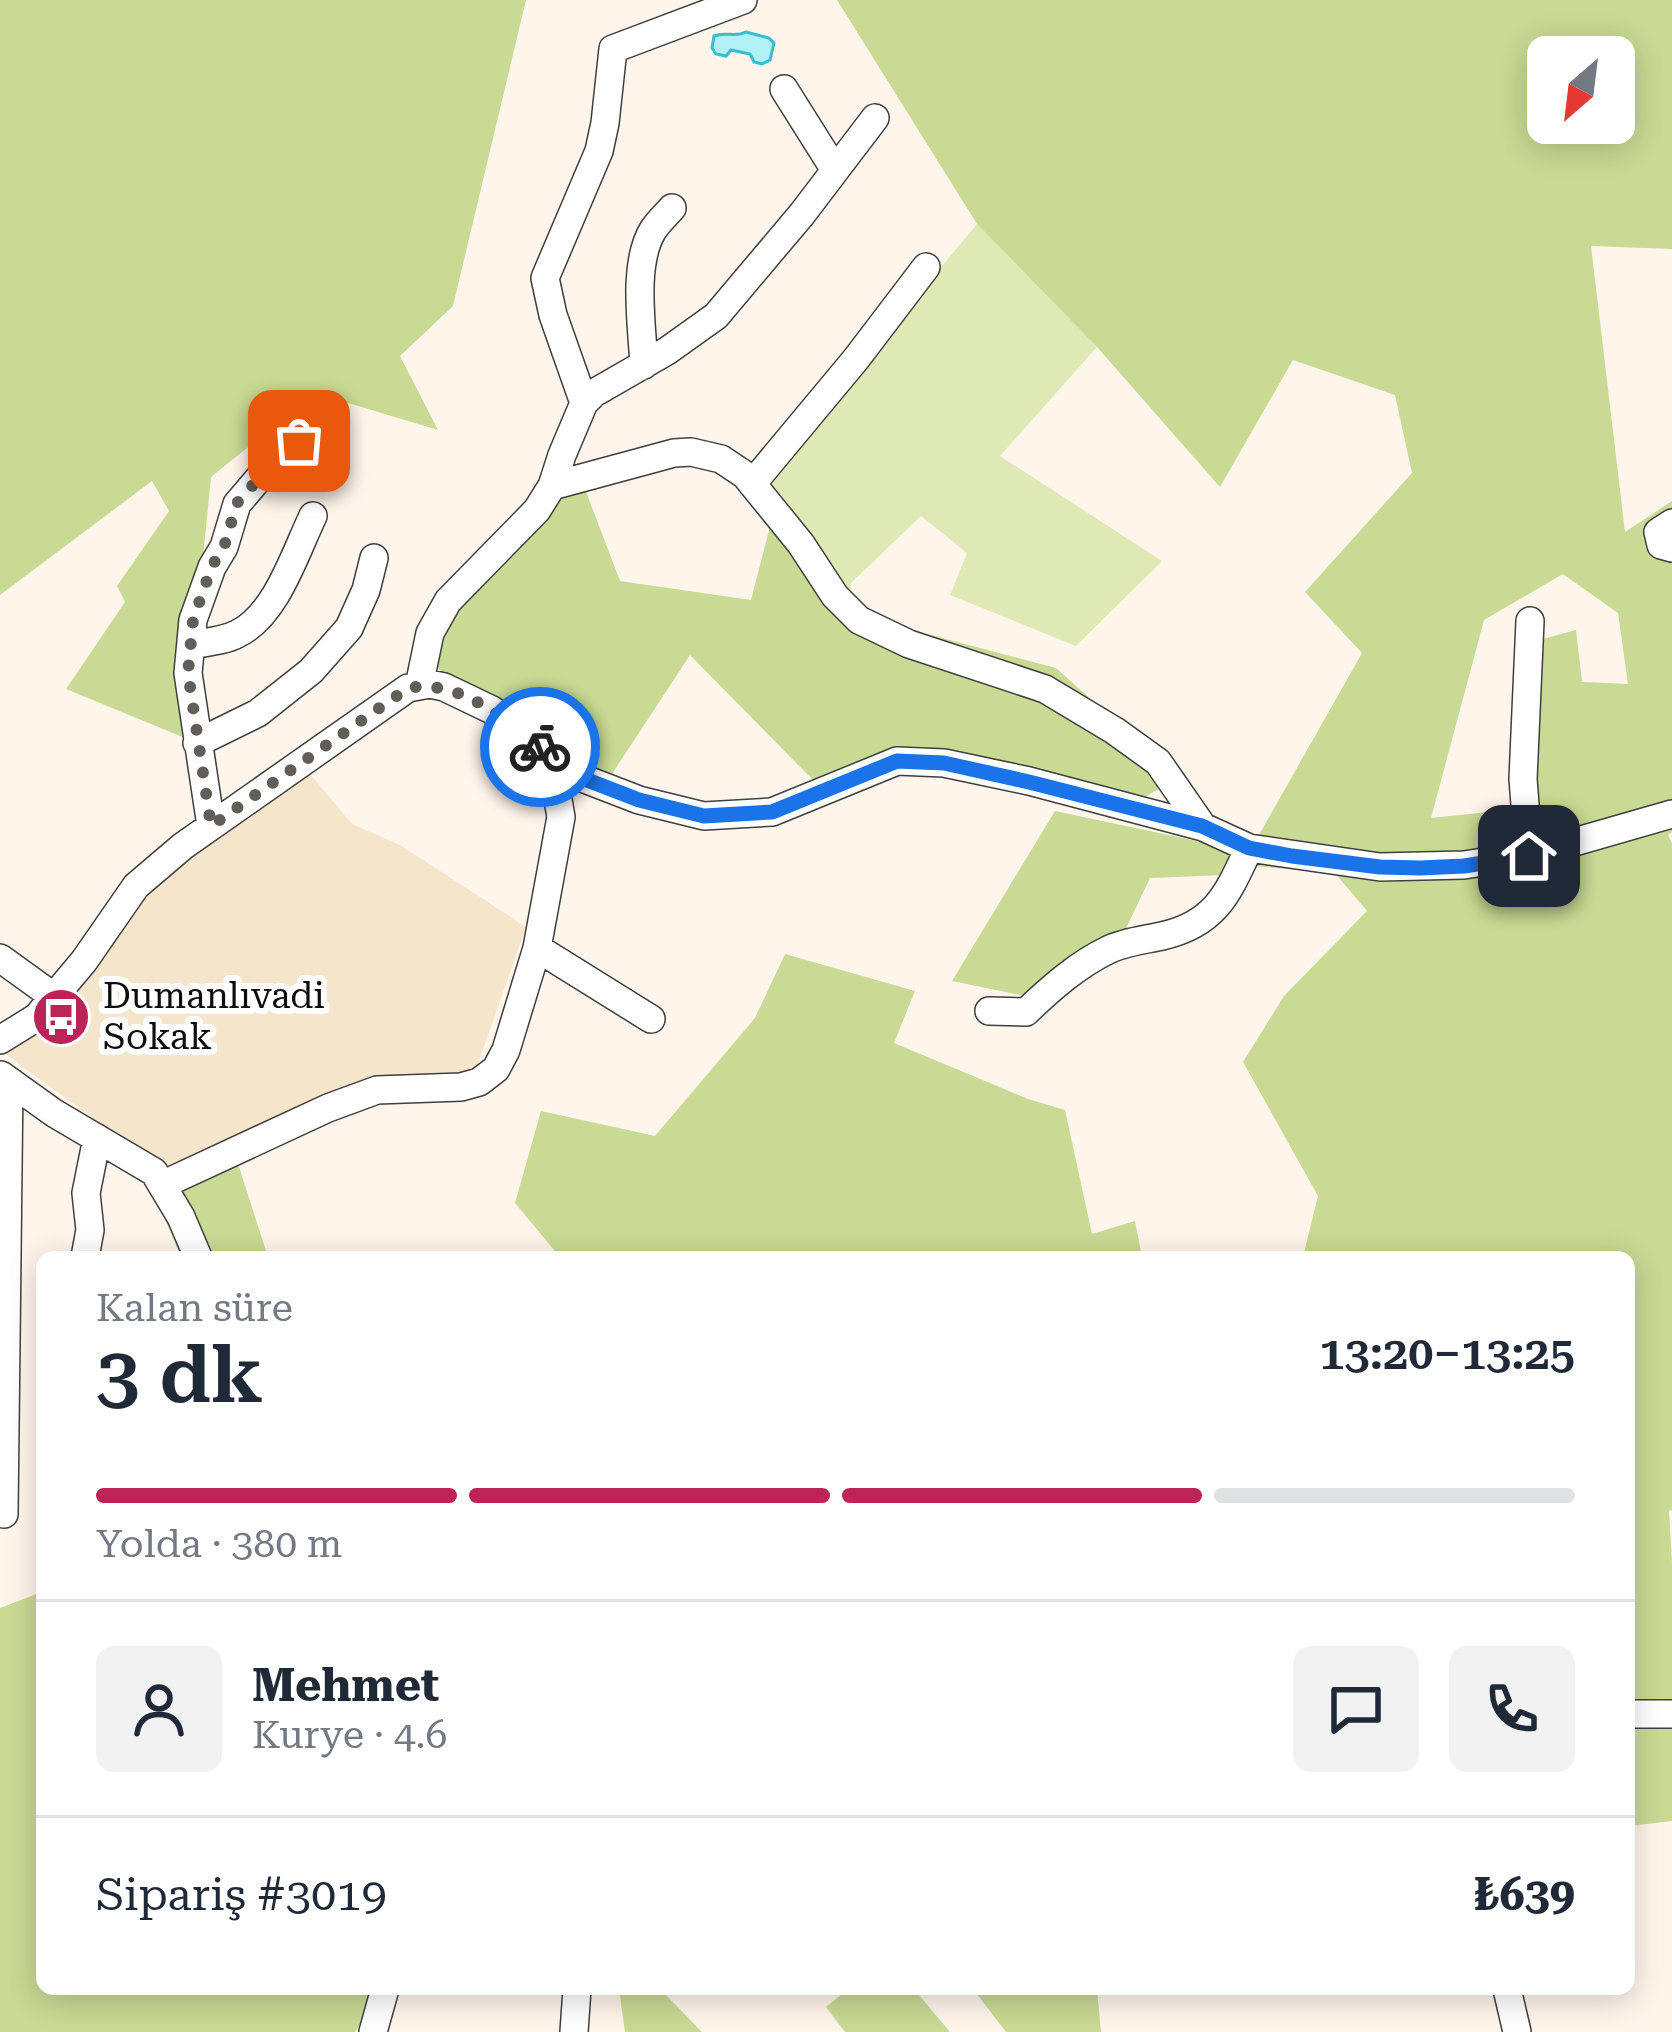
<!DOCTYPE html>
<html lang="tr">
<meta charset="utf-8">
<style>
body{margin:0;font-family:"Roboto Serif",serif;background:#f2f2f3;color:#1f2937;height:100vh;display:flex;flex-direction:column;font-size:45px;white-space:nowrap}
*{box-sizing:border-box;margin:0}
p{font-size:39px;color:#747a83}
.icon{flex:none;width:66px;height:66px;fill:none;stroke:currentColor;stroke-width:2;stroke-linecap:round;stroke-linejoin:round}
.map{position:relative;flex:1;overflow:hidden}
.sheet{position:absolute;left:36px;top:1251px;width:1599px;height:744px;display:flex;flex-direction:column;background:#fff;border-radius:18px;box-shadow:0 6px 30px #0003}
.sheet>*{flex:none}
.needle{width:78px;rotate:208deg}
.tools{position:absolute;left:1527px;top:36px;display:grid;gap:24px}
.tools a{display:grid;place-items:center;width:108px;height:108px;border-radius:18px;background:#fff;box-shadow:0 6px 30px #0003;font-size:60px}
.pin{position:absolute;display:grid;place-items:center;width:102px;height:102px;color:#fff;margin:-51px;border-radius:24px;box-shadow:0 6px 18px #0006}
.courier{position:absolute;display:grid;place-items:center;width:120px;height:120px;margin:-60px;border:9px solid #1a73e8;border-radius:50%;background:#fff;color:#222;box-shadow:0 3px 15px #0007}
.headline em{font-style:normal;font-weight:600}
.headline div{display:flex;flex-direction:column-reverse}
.headline{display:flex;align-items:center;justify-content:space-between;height:204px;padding:0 60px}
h1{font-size:78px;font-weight:600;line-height:90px}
.bar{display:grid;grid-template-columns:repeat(4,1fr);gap:18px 12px;align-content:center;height:144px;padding:0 60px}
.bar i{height:15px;border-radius:9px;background:#e0e1e3}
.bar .current{background:#bc2458}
.bar p{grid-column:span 4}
.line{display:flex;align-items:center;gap:30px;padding:0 60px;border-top:3px solid #e0e1e3}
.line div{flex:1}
.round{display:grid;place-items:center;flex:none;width:126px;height:126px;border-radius:18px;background:#f2f2f3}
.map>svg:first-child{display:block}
.farmland{fill:#f4e5cb}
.green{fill:#dfe9b5}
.forest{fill:#c8da94;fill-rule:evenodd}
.water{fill:#b0f1f6;stroke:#36bece;stroke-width:3}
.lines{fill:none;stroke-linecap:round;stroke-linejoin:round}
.minor-casing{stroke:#3f3f3f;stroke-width:30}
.minor{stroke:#fff;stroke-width:27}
.done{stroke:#615e5a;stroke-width:12;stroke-dasharray:0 21.6}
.route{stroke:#1a73e8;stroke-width:15}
.labels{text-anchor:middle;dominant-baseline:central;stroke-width:12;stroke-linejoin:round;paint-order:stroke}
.poi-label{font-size:36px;fill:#0c0c0c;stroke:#fff;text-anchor:start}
</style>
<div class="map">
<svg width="1672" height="2032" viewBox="0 0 1672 2032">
<rect width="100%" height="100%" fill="#fff5eb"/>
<!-- farmland -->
<path class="farmland" d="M309 773 352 824 400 845 526 927 467 1095 363 1084 171 1175 0 1050 150 882Z"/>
<!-- green -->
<path class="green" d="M977 224 1097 347 1000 456 1162 561 1076 646 950 595 967 553 921 516 851 583 848 613 763 481Z"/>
<!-- forest -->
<path class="forest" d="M0 0H526L453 306 400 356 438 430 315 393 211 477 185 738 66 689 125 602 117 586 169 511 152 481 0 595Z
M837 0H1672V249L1591 246 1625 532 1672 501V832L1668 835 1672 843V1510L1669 1511 1672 1563V1821L1629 1826V1257H1303L1318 1196 1243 1062 1284 996 1367 911 1335 873 1242 865 1362 653 1305 592 1412 473 1395 395 1293 360 1220 487 1097 347 977 224ZM1548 57H1614V123H1548ZM1563 574 1618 613 1628 684 1582 682 1576 630 1532 642 1535 807 1431 818 1484 620Z
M580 476 620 581 751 600 774 511 848 613 1056 668 1178 777 1145 797 886 763 817 784 690 655 610 777 435 667 442 622Z
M1055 811 1230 848 1226 875 1150 878 1111 960 1035 998 952 981Z
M785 954 915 991 894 1043 1028 1099 1065 1110 1092 1234 1135 1221 1142 1257H560L515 1203 541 1111 655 1136 755 1018Z
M238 1164 268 1257H181L153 1191Z
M42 1592V1989H384L355 2032H0V1608Z
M619 1989H660L702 2032H625Z
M848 1989H914L950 2032H845L826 2007Z
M973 1989H1097L1101 2032H1006Z"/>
<!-- water -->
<path class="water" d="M746 32 769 38 774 43 770 60 762 64 754 62 750 54 731 50 726 56 716 54 712 48 714 36C726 31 734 38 746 32Z"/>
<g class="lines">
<!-- minor casing -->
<g class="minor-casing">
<path id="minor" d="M784 89 835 170
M644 365C642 326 632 264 653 230 658 222 666 215 672 208
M584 403 553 315 545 278 599 151 605 123 613 49 743 0
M752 484 856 359 926 267
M552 486 674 453 691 452 721 459 745 475 801 544 835 596 859 620 909 644 1045 689 1115 731 1158 762 1203 827
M1672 523 1658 532 1661 545 1672 548
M191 645C206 642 224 641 237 634 276 616 295 553 313 516
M419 686 430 633 448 601 537 510 552 486 562 455 584 403 594 393 667 351 716 316 802 214 875 118
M197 743 258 713 311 671 349 628 366 590 374 558
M211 826 188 673 193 620 212 567 224 547 237 504 260 477 300 441
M1529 855 1523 779 1530 621
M537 948 651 1019
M0 958 54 997
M989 1011 1026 1012C1050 989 1077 965 1108 950 1124 942 1144 940 1162 936 1216 924 1228 893 1249 848
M0 1040 37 1017 84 961 136 886 183 846 408 688 430 684 444 687 492 710 582 778 639 800 704 816 772 812 897 761 944 763 1029 781 1203 827 1249 848 1380 867 1464 865 1529 855 1672 814
M1 1075 54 1113 154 1172 181 1217 198 1257
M162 1185 328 1108 377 1090 461 1087 479 1082 496 1069 506 1050 537 948 561 817 550 754
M85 1257 90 1230 86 1193 97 1138
M4 1514 9 1081
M1629 1714H1672
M1507 1989 1517 2032
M373 2032 385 1989
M574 2032 577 1989"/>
</g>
<!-- minor -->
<use href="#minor" class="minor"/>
</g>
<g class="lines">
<!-- done -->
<path class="done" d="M299 441 260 477 237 503 224 547 212 566 193 620 188 673 211 826 408 688C460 679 501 717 540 747"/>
<!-- route -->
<path class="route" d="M540 747 582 778 639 800 704 816 772 812 897 761 944 763 1029 782 1202 826 1249 848 1292 856 1380 867 1420 868 1464 866 1529 856"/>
</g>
<!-- icons -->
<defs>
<g id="bus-disc" transform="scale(3)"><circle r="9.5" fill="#bc2458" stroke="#fff"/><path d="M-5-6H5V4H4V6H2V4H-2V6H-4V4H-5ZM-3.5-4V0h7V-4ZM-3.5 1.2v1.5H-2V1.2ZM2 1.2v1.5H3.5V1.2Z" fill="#fff"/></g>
</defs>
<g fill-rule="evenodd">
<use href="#bus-disc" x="61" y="1017"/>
</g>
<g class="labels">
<!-- poi labels -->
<g class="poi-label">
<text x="103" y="996">Dumanlıvadi<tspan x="103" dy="41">Sokak</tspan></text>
</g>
</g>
</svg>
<div class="tools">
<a><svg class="needle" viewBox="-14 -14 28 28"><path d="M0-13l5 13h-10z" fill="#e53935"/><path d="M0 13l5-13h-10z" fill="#747a83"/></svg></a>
</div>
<div class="pin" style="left:299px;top:441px;background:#ea580c"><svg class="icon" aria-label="bag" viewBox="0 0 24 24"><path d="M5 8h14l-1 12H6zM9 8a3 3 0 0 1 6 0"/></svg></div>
<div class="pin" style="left:1529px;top:856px;background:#1f2937"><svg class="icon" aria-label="home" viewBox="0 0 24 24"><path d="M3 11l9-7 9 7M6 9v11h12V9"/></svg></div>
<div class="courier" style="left:540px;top:747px"><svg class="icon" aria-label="bike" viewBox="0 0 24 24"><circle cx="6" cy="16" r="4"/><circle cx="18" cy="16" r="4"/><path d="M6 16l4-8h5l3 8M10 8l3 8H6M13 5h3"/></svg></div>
<section class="sheet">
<div class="headline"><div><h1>3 dk</h1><p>Kalan süre</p></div><em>13:20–13:25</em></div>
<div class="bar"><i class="current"></i><i class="current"></i><i class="current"></i><i></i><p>Yolda · 380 m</p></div>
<div class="line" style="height:216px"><a class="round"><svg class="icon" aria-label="person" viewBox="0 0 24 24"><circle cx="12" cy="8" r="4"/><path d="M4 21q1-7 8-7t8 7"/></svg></a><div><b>Mehmet</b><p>Kurye · 4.6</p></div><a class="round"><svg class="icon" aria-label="chat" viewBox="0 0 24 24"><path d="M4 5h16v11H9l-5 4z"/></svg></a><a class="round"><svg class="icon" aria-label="phone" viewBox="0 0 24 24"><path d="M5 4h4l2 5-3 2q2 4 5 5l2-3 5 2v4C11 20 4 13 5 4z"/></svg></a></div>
<div class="line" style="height:156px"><div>Sipariş #3019</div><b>₺639</b></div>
</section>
</div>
